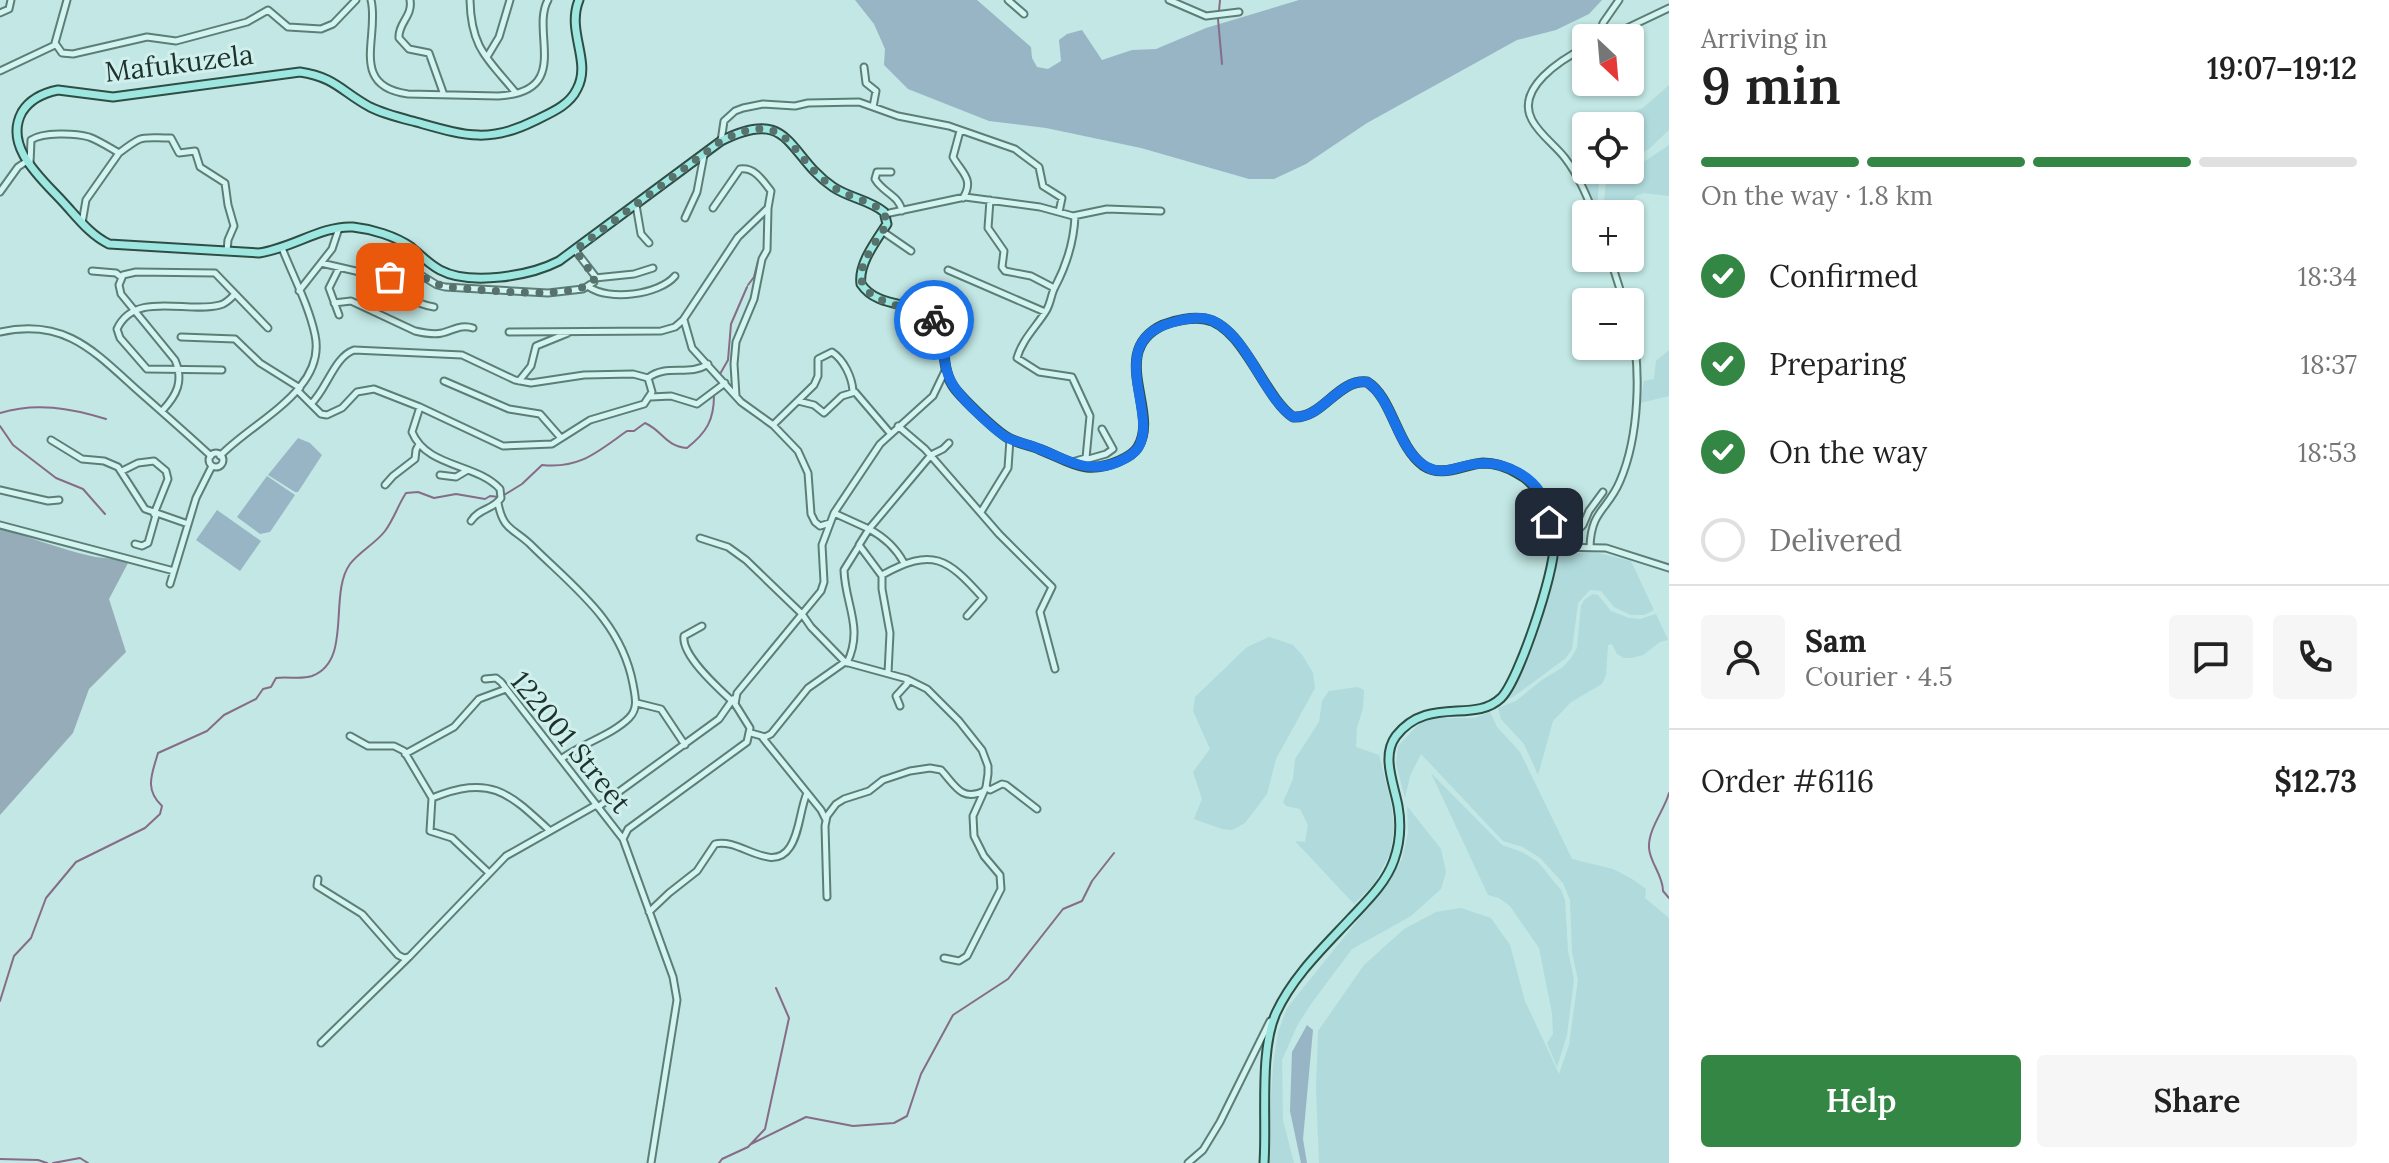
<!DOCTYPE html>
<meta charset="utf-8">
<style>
body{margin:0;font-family:Lora,serif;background:#f6f6f6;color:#222;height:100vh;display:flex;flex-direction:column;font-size:30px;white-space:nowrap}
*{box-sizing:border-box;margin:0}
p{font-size:26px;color:#767676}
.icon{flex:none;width:44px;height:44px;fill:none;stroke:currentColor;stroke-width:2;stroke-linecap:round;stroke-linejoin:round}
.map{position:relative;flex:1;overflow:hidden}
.panel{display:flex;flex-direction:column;background:#fff;width:720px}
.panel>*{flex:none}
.needle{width:52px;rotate:154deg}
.fabs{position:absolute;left:1572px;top:24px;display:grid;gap:16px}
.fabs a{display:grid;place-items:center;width:72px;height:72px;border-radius:8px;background:#fff;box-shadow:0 2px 6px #0004;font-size:40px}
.pin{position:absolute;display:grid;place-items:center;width:68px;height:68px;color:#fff;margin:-34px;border-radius:16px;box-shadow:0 4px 12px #0006}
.courier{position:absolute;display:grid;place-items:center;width:80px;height:80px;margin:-40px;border:6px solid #1a73e8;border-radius:50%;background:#fff;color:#222;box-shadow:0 2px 10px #0007}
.summary em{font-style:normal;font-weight:600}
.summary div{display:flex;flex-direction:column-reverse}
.summary{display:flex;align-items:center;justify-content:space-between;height:136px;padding:0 32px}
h1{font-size:52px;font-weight:600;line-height:60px}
.bar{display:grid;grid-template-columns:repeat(4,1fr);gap:12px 8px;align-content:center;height:96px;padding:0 32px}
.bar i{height:10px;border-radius:6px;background:#e0e0e0}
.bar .current{background:#338644}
.bar p{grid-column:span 4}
.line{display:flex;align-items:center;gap:20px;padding:0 32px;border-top:2px solid #e0e0e0}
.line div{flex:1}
.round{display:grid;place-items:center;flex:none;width:84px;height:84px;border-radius:8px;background:#f6f6f6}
ol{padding:0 32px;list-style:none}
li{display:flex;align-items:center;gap:24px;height:88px}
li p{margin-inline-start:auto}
li .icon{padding:8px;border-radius:50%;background:#338644;color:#fff;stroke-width:4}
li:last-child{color:#767676}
li i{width:44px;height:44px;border:4px solid #e0e0e0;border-radius:50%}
.button{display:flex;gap:16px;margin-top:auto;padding:16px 32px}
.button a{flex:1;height:92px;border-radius:8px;background:#338644;color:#fff;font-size:32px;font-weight:600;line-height:92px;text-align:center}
.button a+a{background:#f6f6f6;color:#222}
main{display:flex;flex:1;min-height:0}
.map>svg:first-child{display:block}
.farmland{fill:#b0dadc}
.green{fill:#97b5c4}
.cemetery{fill:#96adb9}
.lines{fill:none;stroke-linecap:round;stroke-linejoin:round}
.stream{stroke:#866c87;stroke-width:2}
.minor-casing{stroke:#5b7f76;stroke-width:9}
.major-casing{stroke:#2f4d44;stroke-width:11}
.minor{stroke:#d4f4f1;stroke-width:5}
.major{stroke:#9de7e0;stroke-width:7}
.done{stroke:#57716c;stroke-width:8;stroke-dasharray:0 14.4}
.route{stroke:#1a73e8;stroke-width:10}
.labels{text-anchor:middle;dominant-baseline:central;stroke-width:6;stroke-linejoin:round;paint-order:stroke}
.street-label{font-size:28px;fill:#1e312b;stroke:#d0f0ee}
</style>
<main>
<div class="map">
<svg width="1669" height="1163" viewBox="0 0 1669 1163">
<rect width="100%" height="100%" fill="#c2e7e4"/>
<!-- farmland -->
<path class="farmland" d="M1669 85V130L1649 149 1630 157V126H1600L1643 108Z
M1586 132V170H1605L1599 178 1597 214 1585 181 1571 155 1579 140Z
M1669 145V196L1644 193 1636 196 1631 202 1629 214H1603L1606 180 1611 174 1616 170H1630V165L1645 161Z
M1669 350V396L1640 403 1644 381 1654 379 1656 361Z
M1594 552 1631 561 1654 610 1644 615H1631L1614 607 1601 591 1590 590 1578 603 1572 649 1566 658 1513 697 1503 701 1524 666 1560 554Z
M1593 594 1598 595 1611 611 1629 618 1640 619 1656 614 1668 640 1660 642 1643 655 1631 658H1624L1617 654 1612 644 1608 645 1606 675 1602 684 1571 702 1553 721 1538 775 1524 744 1501 719 1498 708 1516 701 1542 680 1563 667 1571 658 1577 648 1581 606 1584 600Z
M1269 637 1293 645 1303 656 1313 673 1315 688 1276 759 1267 794 1245 823 1232 830 1222 829 1194 819 1202 799 1193 772 1210 749 1193 711 1195 697 1247 647Z
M1358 687 1364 690 1363 708 1357 728 1356 747 1379 755 1391 803 1394 828 1390 854 1374 884 1354 904 1295 841 1305 842 1308 825 1300 809 1286 806 1283 802 1293 779 1295 759 1319 722 1322 701 1329 691Z
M1490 712 1497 727 1520 752 1572 859 1613 869 1632 879 1646 889 1645 898 1669 918V1163H1319L1316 1088 1318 1031 1364 965 1404 929 1436 912 1461 908 1491 918 1510 945 1525 1001 1559 1074 1569 1045 1578 980 1572 952 1570 900 1563 883 1540 858 1523 847 1503 841 1421 754 1410 776 1405 798 1396 764 1398 746 1420 723 1432 718H1475Z
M1431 773 1502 845 1522 852 1538 862 1561 890 1565 900 1568 951 1574 979 1567 1035 1557 1067 1547 1043 1553 1034 1552 1013 1539 948 1510 906 1499 898 1488 895Z
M1407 806 1441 849 1446 872 1441 889 1411 916 1352 949 1311 1004 1297 1026 1282 1060 1283 1120 1294 1163H1267L1273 1065 1278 1032 1287 1008 1391 879 1402 859 1408 833Z"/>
<!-- green -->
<path class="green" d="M855 0H977L1031 47 1032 58 1037 67 1048 69 1061 61 1059 40 1067 34 1082 30 1102 60 1132 50 1156 49 1206 28 1299 0H1602L1589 14 1556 30 1517 40 1367 123 1306 164 1274 179H1249L1141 148 1046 128 989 121 908 89 884 65 885 49 874 24Z
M298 438 310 443 322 455 298 492H295L268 475Z
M267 476 295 495 270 532 260 534 237 517Z
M217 510 261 541 240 571 196 540Z
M1307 1025 1313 1030 1303 1139 1307 1163H1301L1290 1111 1292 1052Z"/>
<!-- cemetery -->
<path class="cemetery" d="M0 529C31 537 60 549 91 556 104 559 115 557 128 563L109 599 126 652 89 689 73 733 0 815Z"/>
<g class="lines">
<!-- stream -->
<path class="stream" d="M1219 11 1220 0
M1218 19 1222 64
M748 285 754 277 758 261
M720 374 728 360 731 324 747 287
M0 413C36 402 70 408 106 419
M0 426 13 445 56 478 83 489 105 514
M504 495 522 484 542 465C580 469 597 452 627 431H634L645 423C663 431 665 446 687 448 707 432 714 420 714 395
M1669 793C1664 811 1648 829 1649 848 1650 863 1663 875 1663 891L1669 898
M0 1001 14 956 31 938 46 898 76 862 145 828 160 814 162 806C144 789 152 774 158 753L207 731 224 715 256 699 263 689 271 687 276 678C288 676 300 680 312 676 353 661 328 594 350 564 359 552 376 543 385 531 394 519 398 505 406 493L418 492 434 498 456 494 485 499 490 496 499 497
M751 1144 806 1117 853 1126 894 1123 907 1116 921 1074 953 1015 1008 979 1063 909 1082 901 1092 881 1114 853
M0 1159 38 1160 47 1163
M53 1163 80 1158 88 1163
M719 1163 722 1159 748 1147 765 1129 789 1018 776 988"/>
<!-- minor casing -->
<g class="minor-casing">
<path id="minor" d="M67 0 55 43 62 53 73 54 147 37 176 41 247 22 268 10 288 27 321 29 333 24 356 0
M371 0C380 36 348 86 408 94L498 96C573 92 530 32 548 0
M410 0C413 16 398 23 399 38L409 49 429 53 444 95
M470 0C471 48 487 58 516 93
M1008 0 1024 14
M1169 0 1206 16 1239 12
M0 13 9 9 11 0
M1599 38 1603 23 1619 0
M1606 38 1669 8
M1586 47C1562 59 1515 88 1532 120 1540 135 1555 145 1565 158 1578 175 1586 194 1594 214
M487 57 499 37 510 0
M864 67 866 83 876 91 873 107
M0 71 55 45
M960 131 953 157C961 172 975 179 963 198
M721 141 724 121 735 111 743 108 763 104 795 106 808 103 859 102 898 116 949 126 1015 149 1039 167 1043 186 1062 198 1059 212
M119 153C144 134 139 138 171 138L179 153 195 151 200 167 225 183 228 205 234 226 228 240 227 251
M30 164 31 140C43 132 75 133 89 137 100 141 110 148 119 153L86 200 82 223
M891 172H877L875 179C883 193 899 195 902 211
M0 192 18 167 27 161
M990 200 988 228 1004 251 1002 267 1005 271 1031 276 1054 288
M636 205 641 234 649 243
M885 214 965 197 1040 207 1073 216 1107 209 1161 211
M685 218 697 192 704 155
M882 231 911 251
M1610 258 1624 302
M321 263 386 278 406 266 437 285 445 287 548 293 583 289 594 282 595 276 575 250
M948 270 1045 312
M92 271 116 273 121 277
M388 277C393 292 419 305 434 307
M595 278 634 274 653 268
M589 287C609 301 659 295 675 276
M299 291 332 249 339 228
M334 303 351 301 415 331C424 333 433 335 442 333 454 330 461 324 473 328
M339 315 329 288 339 268
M684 320 692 348 741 402 773 425 798 451 808 473 811 514 815 522 820 526 830 523
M0 332C64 318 93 350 136 389 161 411 186 433 211 456
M509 332 661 331 675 327 683 320 738 237 768 208 771 191C763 181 755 167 740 169L713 208
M181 337 235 339 260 363 300 388
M222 370 147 369 120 338 117 329C135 290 188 314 220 305 226 304 231 298 235 294
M648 378C667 363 689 377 708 364
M444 381 509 409 540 414 561 438
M519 381 531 366 536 346 568 333
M298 391 321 414 327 415 342 408 357 392 374 389 420 407 503 446 552 444 590 420 644 404 652 392 648 378 633 374 584 375 531 383 515 380 462 355 354 350C334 357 327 389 311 404
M736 396 734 364 736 342 754 299 762 259 767 250 768 209
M651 397 671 396 697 404 725 383
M798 401 814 405 824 413 842 396 855 392 890 433
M420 407 412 432C427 468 476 463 500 489L501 498C493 510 479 508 471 521
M162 411C177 395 184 381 175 360L121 294 119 285 123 275 136 272 215 273 268 328
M773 425 814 385 818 376V359L832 352C844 360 852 377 853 391
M898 426 925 449 999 534 1052 587 1040 612 1055 669
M51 440 82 459 104 461 118 467 145 509 188 524
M209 460a7 7 0 1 1 14 0a7 7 0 1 1-14 0Z
M220 456C252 422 327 390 315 335 309 306 293 276 282 248
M1085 460 1106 454 1113 449 1102 429
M1072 462 1086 458 1090 416 1072 377 1039 372 1017 358C1022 340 1036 327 1046 311 1051 303 1051 294 1055 287 1066 266 1074 241 1075 216
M122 471 138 463 154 461 166 471 168 479 154 514
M440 475 456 477 466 471
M385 485 393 476 415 459 416 450 419 444
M0 490 48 501 59 500
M498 503C503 530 513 528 530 544 573 587 621 620 633 684 635 696 639 708 629 718 612 735 581 744 561 759
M981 512 1008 468 1010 439
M834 513 869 529 931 455 943 449 949 443
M0 525 174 571
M700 538 728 547 746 560 802 614 811 627 845 662 907 679 927 689 959 721 982 750 988 766V774L986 787 973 816 974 836 984 856 1000 875 1001 889 967 956 959 961 944 958
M135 544 142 546 148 543 156 515
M1554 547 1606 548 1669 568
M1562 547 1583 525 1589 511 1603 492
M1590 547C1591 510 1608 510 1620 481 1639 437 1642 367 1630 321
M882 575C933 547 947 558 983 598L967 616
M170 584 196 498 212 466
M702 626 684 636C681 655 718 688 732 701
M847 663C864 627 845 605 844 570L859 546
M888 673 890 633 882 589V576L859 545 869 529C884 537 896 548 904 563
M485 679 496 678 501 682 623 839 673 977 677 1000 651 1163
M637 703 661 709 685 745
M900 706 896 696 907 684V679
M751 733 765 737 771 734 808 688 845 662
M350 736 368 746H394L404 751 432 798 430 831 452 838 489 873
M762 737 821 810 826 820
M405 754 454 727 479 699 506 689
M987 788 990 790 1002 784 1006 785 1037 809
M432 798C490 775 507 791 549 830
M598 807 719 719 733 699
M623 839 628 829 747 742 750 728 735 704 737 693 821 591 824 582 822 545 834 513 880 444 933 396 945 371
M318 879 317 886 362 914 398 955 404 958 409 957
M827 897 825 826 827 816 836 804 844 799 869 791 883 780 910 771 930 768 941 770C955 785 961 802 984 791
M649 912 669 893 697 871 715 844C739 837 772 875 790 847 800 832 800 809 807 793
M321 1043 410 956 506 856 596 805
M1188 1163 1203 1150 1220 1122 1270 1021"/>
</g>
<!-- major casing -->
<g class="major-casing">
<path id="major" d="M579 0C566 32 592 61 577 89 569 106 550 113 534 121 488 144 463 135 416 122 401 118 384 114 370 107 342 92 335 77 300 72L113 97 58 90C43 93 30 99 22 112 3 147 42 179 63 202 77 217 90 235 109 244L259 253C290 249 323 225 353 227 372 229 395 236 411 247 420 255 429 264 440 270 470 286 530 276 559 261L721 141C792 105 787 156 833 187 849 198 870 200 884 212L887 224C876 241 858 264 861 284 879 311 919 299 935 321 949 341 938 368 956 390 966 402 992 427 1005 436 1015 443 1027 444 1039 449 1070 461 1084 476 1119 461 1126 458 1134 454 1138 447 1160 412 1107 351 1163 325 1175 320 1192 317 1205 319 1243 325 1264 398 1293 417 1323 419 1337 379 1367 382 1393 398 1396 446 1424 466 1442 478 1464 464 1483 463 1495 463 1507 467 1517 473 1543 486 1552 518 1554 545 1555 571 1519 680 1501 698 1474 724 1428 695 1396 736 1381 756 1394 784 1398 806 1401 823 1400 843 1394 860 1386 883 1367 901 1351 918 1324 947 1293 976 1276 1013 1259 1051 1267 1120 1264 1163"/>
</g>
<!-- minor -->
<use href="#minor" class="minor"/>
<!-- major -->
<use href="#major" class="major"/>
</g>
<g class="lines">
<!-- done -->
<path class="done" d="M390 277 406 266 431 282 445 287C474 288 582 304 595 278L575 250 721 141C791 105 787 156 833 187 849 198 870 200 884 212L887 224C863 262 839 289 898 306 911 309 923 310 934 320"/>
<!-- route -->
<path class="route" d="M934 320C948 340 939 367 955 388 963 400 996 432 1008 438 1017 443 1028 444 1037 448 1066 459 1086 475 1118 462 1125 459 1133 455 1138 448 1160 415 1101 340 1174 322 1185 319 1200 316 1211 320 1248 335 1263 397 1293 417 1323 419 1337 379 1367 382 1394 399 1396 450 1427 467 1443 476 1458 466 1475 464 1498 460 1527 472 1540 492 1545 501 1546 512 1549 522"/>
</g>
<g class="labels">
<!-- street labels -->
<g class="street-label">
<text transform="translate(179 63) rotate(-7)">Mafukuzela</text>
<text transform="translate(571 742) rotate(51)">122001 Street</text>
</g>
</g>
</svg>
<div class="fabs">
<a><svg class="needle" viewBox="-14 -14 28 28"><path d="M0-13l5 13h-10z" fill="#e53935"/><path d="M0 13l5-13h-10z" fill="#767676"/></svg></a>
<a><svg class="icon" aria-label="locate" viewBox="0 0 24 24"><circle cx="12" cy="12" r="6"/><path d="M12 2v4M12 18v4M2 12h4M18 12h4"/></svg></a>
<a>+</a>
<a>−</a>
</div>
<div class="pin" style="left:390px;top:277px;background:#ea580c"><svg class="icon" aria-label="bag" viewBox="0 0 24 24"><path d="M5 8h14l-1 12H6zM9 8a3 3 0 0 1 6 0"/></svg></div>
<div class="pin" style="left:1549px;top:522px;background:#1f2937"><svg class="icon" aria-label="home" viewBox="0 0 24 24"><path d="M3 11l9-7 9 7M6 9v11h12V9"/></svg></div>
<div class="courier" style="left:934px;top:320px"><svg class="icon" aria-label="bike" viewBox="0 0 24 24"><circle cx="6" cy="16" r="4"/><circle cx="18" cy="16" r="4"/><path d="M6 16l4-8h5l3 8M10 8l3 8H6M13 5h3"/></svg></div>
</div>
<section class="panel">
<div class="summary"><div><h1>9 min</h1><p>Arriving in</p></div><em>19:07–19:12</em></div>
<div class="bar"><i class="current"></i><i class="current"></i><i class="current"></i><i></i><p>On the way · 1.8 km</p></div>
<ol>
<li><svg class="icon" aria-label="check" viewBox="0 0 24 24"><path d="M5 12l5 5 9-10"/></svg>Confirmed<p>18:34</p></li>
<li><svg class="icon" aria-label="check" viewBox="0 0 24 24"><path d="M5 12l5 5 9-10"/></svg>Preparing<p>18:37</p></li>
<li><svg class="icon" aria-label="check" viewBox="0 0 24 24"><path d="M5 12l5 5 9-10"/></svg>On the way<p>18:53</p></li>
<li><i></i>Delivered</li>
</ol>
<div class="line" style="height:144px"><a class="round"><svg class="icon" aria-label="person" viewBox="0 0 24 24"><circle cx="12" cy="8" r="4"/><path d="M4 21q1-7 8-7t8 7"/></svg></a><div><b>Sam</b><p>Courier · 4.5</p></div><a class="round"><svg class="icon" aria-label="chat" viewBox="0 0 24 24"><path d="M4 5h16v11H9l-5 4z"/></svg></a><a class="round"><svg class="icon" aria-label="phone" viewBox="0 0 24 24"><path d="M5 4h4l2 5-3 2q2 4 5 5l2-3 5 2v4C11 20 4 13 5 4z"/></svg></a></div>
<div class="line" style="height:104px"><div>Order #6116</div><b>$12.73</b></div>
<div class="button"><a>Help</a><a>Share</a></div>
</section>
</main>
